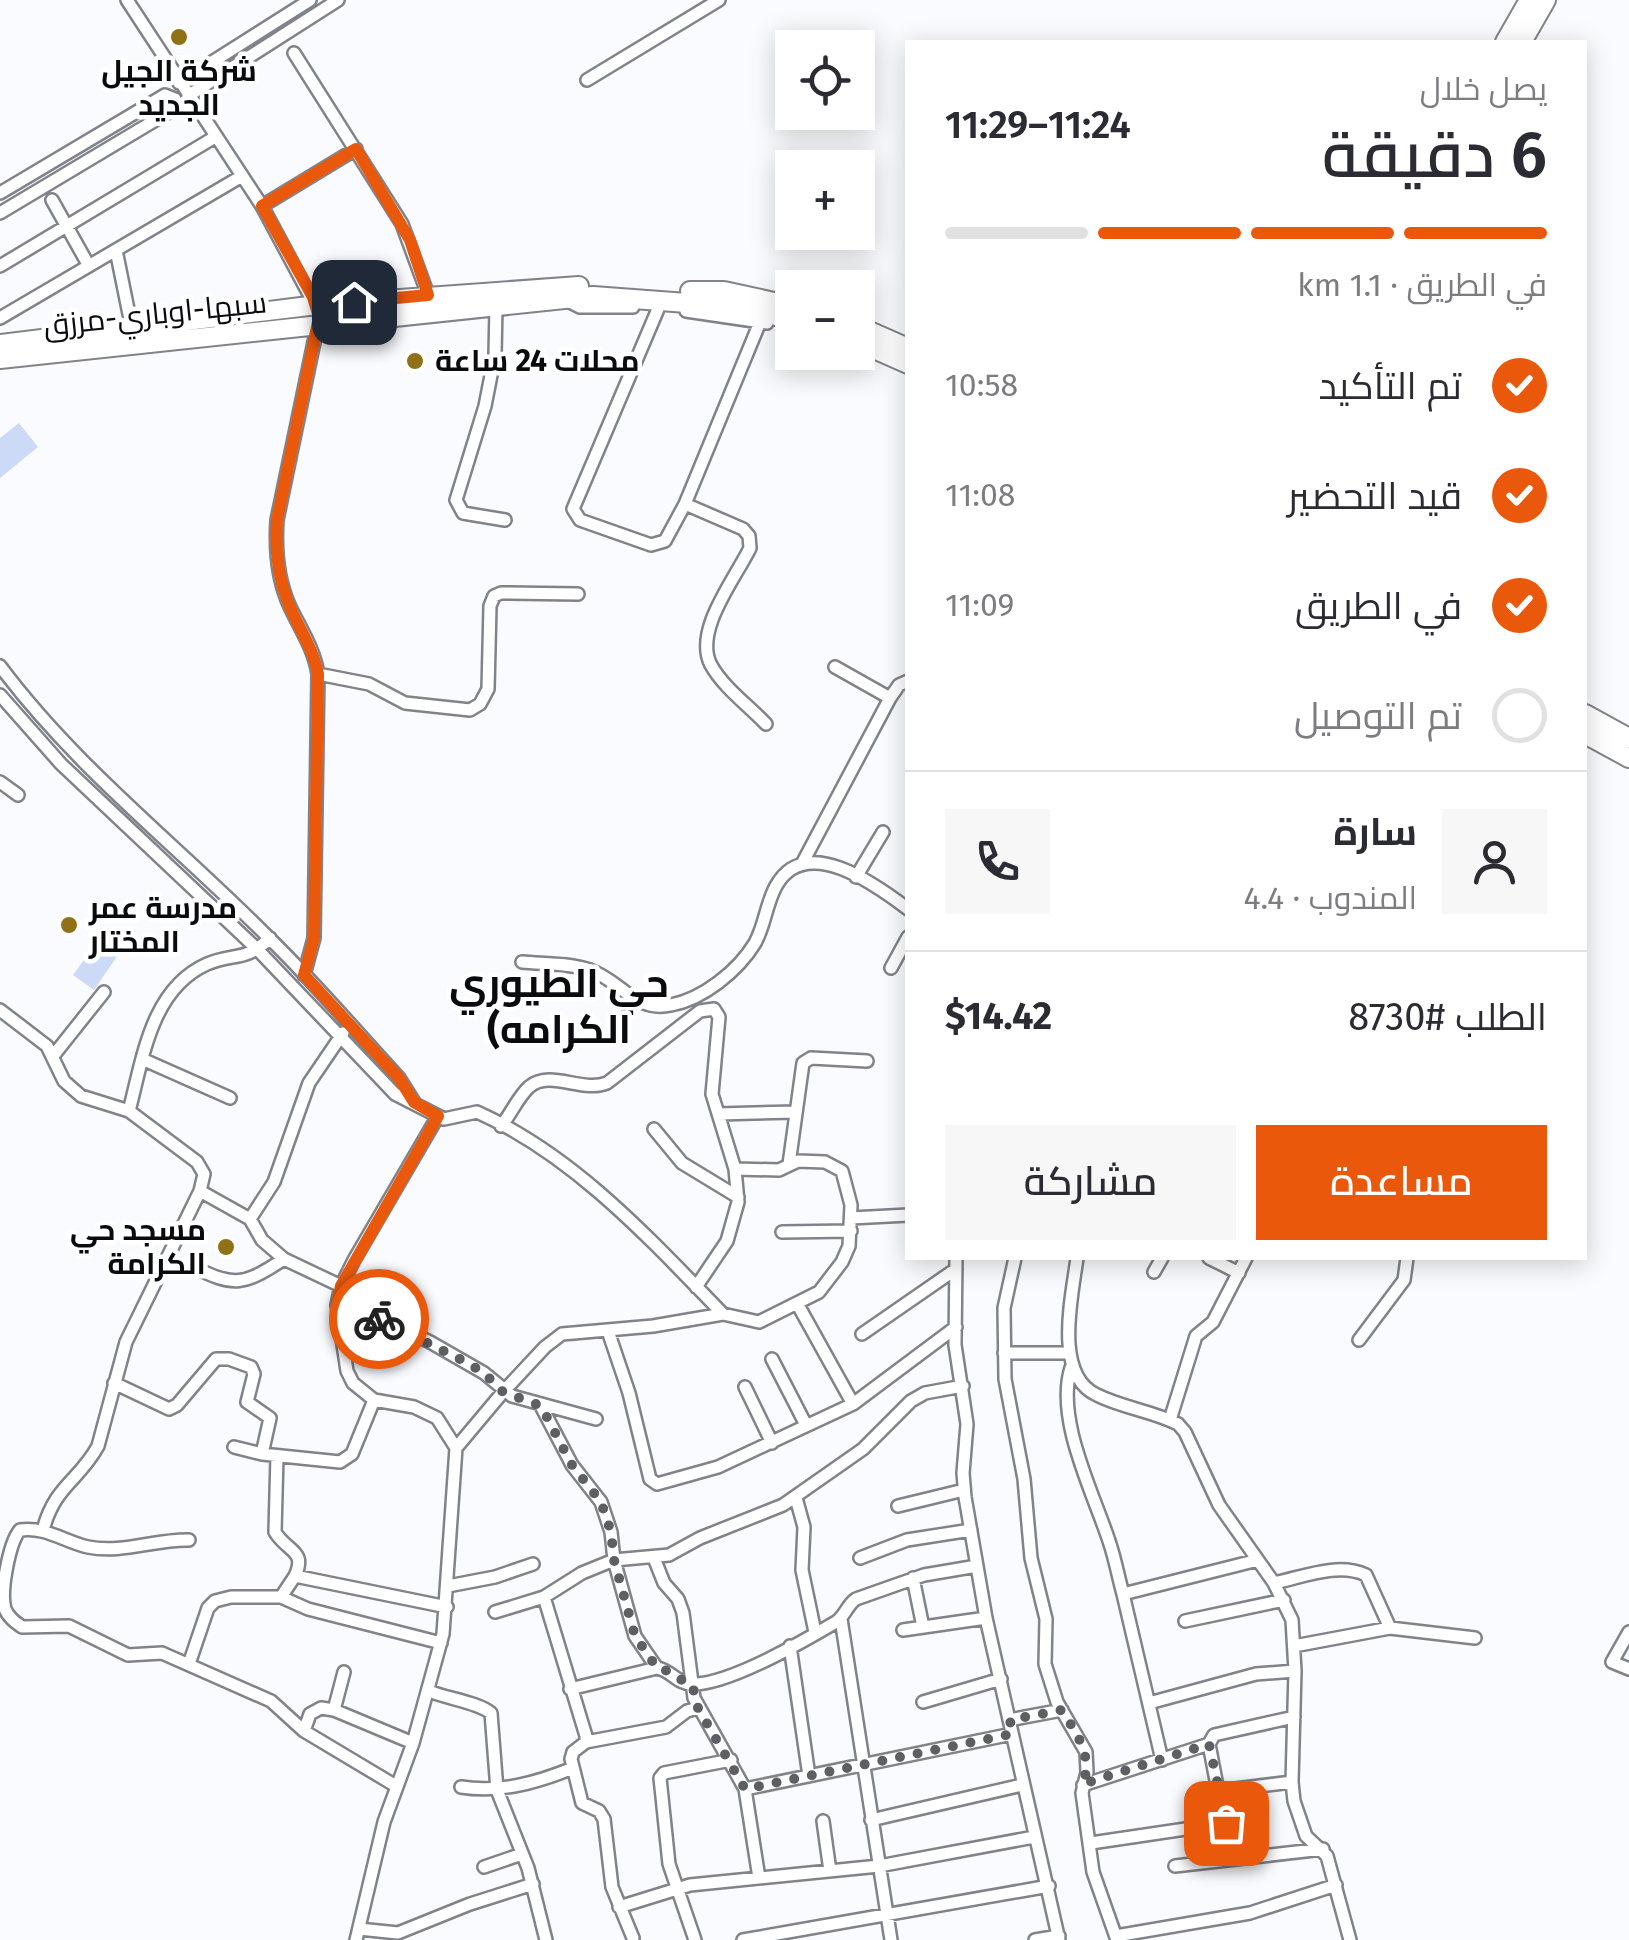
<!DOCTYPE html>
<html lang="ar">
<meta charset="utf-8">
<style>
body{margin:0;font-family:"Fira Sans",Cairo,sans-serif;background:#f7f7f7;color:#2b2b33;direction:rtl;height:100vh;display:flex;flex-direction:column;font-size:38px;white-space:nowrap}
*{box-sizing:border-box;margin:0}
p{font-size:32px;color:#7c7c81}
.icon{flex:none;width:55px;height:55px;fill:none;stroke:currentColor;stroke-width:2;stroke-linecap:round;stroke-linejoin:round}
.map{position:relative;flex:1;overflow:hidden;direction:ltr}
.drawer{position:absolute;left:905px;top:40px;width:682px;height:1220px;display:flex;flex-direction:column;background:#fff;border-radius:0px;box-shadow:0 5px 25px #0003;direction:rtl}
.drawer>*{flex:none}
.buttons{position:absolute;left:775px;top:30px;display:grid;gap:20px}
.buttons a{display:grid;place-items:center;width:100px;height:100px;border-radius:0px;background:#fff;box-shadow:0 5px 25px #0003;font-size:50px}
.pin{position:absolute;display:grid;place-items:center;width:85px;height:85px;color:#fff;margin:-42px;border-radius:20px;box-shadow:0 5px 15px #0006}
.courier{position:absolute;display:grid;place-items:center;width:100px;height:100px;margin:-50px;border:8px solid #ea580c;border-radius:50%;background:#fff;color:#222;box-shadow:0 2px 12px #0007}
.headline em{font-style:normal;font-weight:600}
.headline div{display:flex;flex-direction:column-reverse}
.headline{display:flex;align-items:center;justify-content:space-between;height:170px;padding:0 40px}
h1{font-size:65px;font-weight:600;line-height:75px}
.bar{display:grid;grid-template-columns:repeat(4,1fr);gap:15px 10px;align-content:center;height:120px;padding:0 40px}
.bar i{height:12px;border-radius:8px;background:#e1e1e2}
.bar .current{background:#ea580c}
.bar p{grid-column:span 4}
.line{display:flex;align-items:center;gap:25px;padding:0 40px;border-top:2px solid #e1e1e2}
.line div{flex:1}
.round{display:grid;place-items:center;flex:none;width:105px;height:105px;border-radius:0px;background:#f7f7f7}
ol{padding:0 40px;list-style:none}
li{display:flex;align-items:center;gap:30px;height:110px}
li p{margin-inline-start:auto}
li .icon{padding:10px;border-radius:50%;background:#ea580c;color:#fff;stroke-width:4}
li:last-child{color:#7c7c81}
li i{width:55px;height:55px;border:5px solid #e1e1e2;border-radius:50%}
.action{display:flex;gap:20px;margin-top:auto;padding:20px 40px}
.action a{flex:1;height:115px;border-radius:0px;background:#ea580c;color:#fff;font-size:40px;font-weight:600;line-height:115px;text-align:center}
.action a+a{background:#f7f7f7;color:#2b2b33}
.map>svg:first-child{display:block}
.green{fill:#ccd9f7}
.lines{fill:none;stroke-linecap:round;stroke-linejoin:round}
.minor-casing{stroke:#80838a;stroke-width:16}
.primary-casing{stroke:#80838a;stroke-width:22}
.trunk-casing{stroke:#80838a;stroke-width:22}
.minor{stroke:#fff;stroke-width:11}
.primary{stroke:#fff;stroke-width:18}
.trunk{stroke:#fff;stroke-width:18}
.done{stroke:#5e5f62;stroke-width:10;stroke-dasharray:0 18}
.route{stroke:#ea580c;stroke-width:12}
.poi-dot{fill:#917117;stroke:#fff;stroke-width:4}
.labels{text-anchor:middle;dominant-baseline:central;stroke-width:9;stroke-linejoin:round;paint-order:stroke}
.poi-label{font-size:30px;font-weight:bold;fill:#0a0b0e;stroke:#fff;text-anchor:start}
.street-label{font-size:30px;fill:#0a0b0e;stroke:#fff}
.district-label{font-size:40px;font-weight:bold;fill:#0a0b0e;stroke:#fff}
</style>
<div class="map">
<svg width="1629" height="1940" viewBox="0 0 1629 1940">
<rect width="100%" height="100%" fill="#fafbfe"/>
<!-- green -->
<path class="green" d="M19 423 38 447 0 478V438Z
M100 938 120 952 94 990 73 975Z"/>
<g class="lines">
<!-- minor casing -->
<g class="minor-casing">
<path id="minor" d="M127 0 262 206 318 311V323L277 520C275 550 277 579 290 607 301 630 314 649 318 674L314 938 304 975
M294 53 402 224 428 295
M587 80 719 0
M179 83 310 0
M188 96 338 0
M0 193 165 95 175 99 174 109 0 213
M52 200 89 266
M262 206 356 149
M116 250 132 329
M0 266 215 137
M568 301 580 307H633
M496 307 495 355 485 406 456 500 463 513 505 520
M658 309 573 509 580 520 651 545 665 541 685 504 760 322
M686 311 767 323
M0 318 242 176
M685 504 743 529 749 536 750 548C735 579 693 631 711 665 723 687 749 706 766 724
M0 666C77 769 179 847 269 938 314 982 356 1031 399 1078L414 1102
M835 667 890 698
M318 674 369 684 405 703 470 710 480 704 488 689 490 606 494 596 501 593 578 594
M0 695 61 764 257 949 395 1094 444 1119 477 1112C575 1156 649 1238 723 1314
M0 782 18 795
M803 862 890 698 899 685 908 681
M856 877 883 832
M522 962C543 964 569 963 590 970 620 980 635 1013 671 1005 703 999 738 971 755 943 765 925 766 904 776 886 805 833 875 884 908 909
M891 968 908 937
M0 1010 47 1046 64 1081 81 1096 129 1111 197 1162 204 1174 200 1191 126 1342 98 1446C79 1481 55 1485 43 1530
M53 1056 104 992
M142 1059 230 1098
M129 1111C143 1058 151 989 207 964 235 952 244 963 270 938
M718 1114 796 1112
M501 1126C511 1114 518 1097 529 1087 550 1069 582 1093 607 1083L700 1011 714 1009 719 1017 712 1094 735 1169 738 1202 727 1241 696 1287
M654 1129 682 1163 738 1197
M789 1164 803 1063 811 1058 867 1061
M200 1191 250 1219 262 1240 284 1259 341 1286
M851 1218 908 1215
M250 1219 274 1182 309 1083 343 1033
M782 1232 851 1231
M956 1258 955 1345 967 1424 963 1473 965 1497 986 1618 1059 1940
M1015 1258 1004 1308 1005 1379 1024 1479 1031 1558 1046 1619 1045 1664 1057 1702 1086 1752 1087 1772 1082 1793 1093 1872 1117 1940
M1077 1258C1072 1297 1053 1375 1097 1395 1123 1408 1152 1411 1178 1424L1185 1432 1219 1505 1274 1583 1292 1620 1295 1671 1292 1782 1294 1801 1306 1836 1327 1856 1350 1940
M1209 1258 1239 1273
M192 1266C235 1288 244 1285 284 1259
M1154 1272 1162 1258
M337 1305 397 1326 430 1342 484 1373 512 1396 596 1419
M798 1305 853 1404
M608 1331 629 1393 650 1479 657 1484 718 1467 853 1404 956 1327
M862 1334 956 1269
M1359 1340 1404 1280 1407 1258
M1004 1353H1068
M772 1359 806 1425
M1071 1368C1055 1419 1093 1492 1109 1541 1115 1558 1118 1576 1123 1594
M114 1383 169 1409 177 1405 216 1359H229L251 1367 254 1374 247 1402 270 1418 262 1454
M745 1387 772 1443
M541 1406 572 1465 601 1502 611 1532 614 1560 635 1636 657 1668C671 1670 677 1684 692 1684 728 1685 804 1641 836 1622 845 1616 847 1605 856 1599L924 1575 977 1566
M1170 1420 1196 1336 1213 1322 1246 1258
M234 1447 262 1454 340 1462 352 1454 374 1400
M456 1448 503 1392 545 1347 562 1334 653 1326 723 1314 759 1322 819 1292 842 1262 849 1246 851 1205 842 1171 825 1162 798 1161 779 1170 735 1169
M277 1456 275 1532C287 1552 307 1550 295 1576
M796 1498 804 1527 802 1570 815 1632
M898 1506 964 1490
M189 1540C156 1539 121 1554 88 1547 65 1542 45 1526 20 1530 9 1543 0 1592 5 1609 8 1617 15 1622 22 1627L69 1626 128 1655 162 1653 271 1701 304 1731 396 1786
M654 1558 664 1583 678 1599 683 1613 694 1698 745 1789 759 1878
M860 1558 907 1540 971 1530
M913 1578 923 1627
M1274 1583C1303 1577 1338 1562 1366 1575L1390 1628 1475 1638
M448 1586 495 1577 533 1564
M281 1597 295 1576 447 1607
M544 1597 586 1736V1742L573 1752 571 1759 582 1803 599 1811 604 1819 612 1887 633 1938
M495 1612 544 1597 582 1573 614 1560 669 1555 700 1538 783 1505 863 1449 911 1401 925 1393 963 1386
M841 1619 891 1940
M1185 1621 1284 1600
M903 1630 986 1618
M1629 1632 1612 1662 1629 1669
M790 1646 809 1776
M1294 1646 1390 1628
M189 1664 208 1608 215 1601 231 1597H281L308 1609 441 1643
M570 1689 657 1668
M429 1691C448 1699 477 1702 491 1713L497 1790 528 1868 546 1940
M923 1702 1001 1679
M1149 1703 1256 1674 1295 1671
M334 1710 344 1672
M1009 1720 1062 1710
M304 1731 310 1714 321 1708 334 1710 413 1743
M586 1742 666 1727 687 1711 698 1708
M1209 1744 1214 1735 1294 1717
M1162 1760 1123 1594 1258 1560
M1083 1785 1209 1744 1218 1791 1292 1782
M461 1787C500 1793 536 1783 573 1768
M745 1789 1012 1734
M1218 1791 1236 1859
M871 1820 1022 1785
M823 1821 830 1871
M1091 1843 1226 1823
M1175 1866 1323 1849
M484 1867 522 1854
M619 1907 690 1885 879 1866 1034 1837
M359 1929 398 1933 470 1904 533 1884
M1116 1936 1250 1913 1336 1885
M356 1940 384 1822 413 1743 443 1634 456 1448 437 1418 414 1407 374 1400 353 1383 347 1371 337 1305 341 1286 354 1260 438 1116
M695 1940 669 1864 660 1778 664 1773 731 1760
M743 1940 1049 1886
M1035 1940 1059 1936"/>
</g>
<!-- primary casing -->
<g class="primary-casing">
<path id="primary" d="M1505 42 1529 0
M1522 42 1546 0"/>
</g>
<!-- trunk casing -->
<g class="trunk-casing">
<path id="trunk" d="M690 291H724L792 306
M858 326 908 348
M858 342 908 364
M0 344 317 305 579 286
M0 359 593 296 741 307 792 320
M1585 714 1629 738
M1585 734 1629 758"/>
</g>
<!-- minor -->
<use href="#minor" class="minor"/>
<!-- primary -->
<use href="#primary" class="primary"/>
<!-- trunk -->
<use href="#trunk" class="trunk"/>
</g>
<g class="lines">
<!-- done -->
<path class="done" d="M379 1319 466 1362 484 1373 503 1392 541 1406 572 1465 601 1502 611 1532 614 1560 635 1636 657 1668C670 1669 678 1681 692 1684L698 1708 745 1789 1012 1734 1010 1720 1062 1710C1077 1735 1093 1755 1083 1784L1209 1744 1226 1823"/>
<!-- route -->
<path class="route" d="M354 302 428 295 410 240 356 149 262 206 313 297 319 317 277 520C275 548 277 573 287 600 297 626 313 647 318 674L314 938 304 975 399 1078 414 1102 438 1116 341 1286 337 1304 379 1319"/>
</g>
<!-- markers -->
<g class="poi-dot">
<circle cx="179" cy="37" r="10"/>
<circle cx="415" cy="361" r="10"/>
<circle cx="69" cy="925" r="10"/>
<circle cx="226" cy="1247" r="10"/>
</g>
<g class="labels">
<!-- poi labels -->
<g class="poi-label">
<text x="179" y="71" text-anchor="middle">شركة الجيل<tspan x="179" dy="34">الجديد</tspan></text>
<text x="435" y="361">محلات 24 ساعة</text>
<text x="89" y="908">مدرسة عمر<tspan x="89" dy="34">المختار</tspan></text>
<text x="206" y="1230" text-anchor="end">مسجد حي<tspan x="206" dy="34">الكرامة</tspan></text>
</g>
<!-- street labels -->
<g class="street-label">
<text transform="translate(155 314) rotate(-6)">سبها-اوباري-مرزق</text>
</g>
<!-- district labels -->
<g class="district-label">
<text x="559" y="984">حي الطيوري<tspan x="559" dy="46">(الكرامه</tspan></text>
</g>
</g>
</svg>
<div class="buttons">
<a><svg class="icon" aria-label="locate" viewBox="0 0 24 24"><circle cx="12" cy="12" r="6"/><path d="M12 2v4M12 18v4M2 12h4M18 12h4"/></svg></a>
<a>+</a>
<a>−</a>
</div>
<div class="pin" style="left:1226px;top:1823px;background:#ea580c"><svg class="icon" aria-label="bag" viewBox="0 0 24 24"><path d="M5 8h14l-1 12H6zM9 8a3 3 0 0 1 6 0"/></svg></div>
<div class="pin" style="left:354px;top:302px;background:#1f2937"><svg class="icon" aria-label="home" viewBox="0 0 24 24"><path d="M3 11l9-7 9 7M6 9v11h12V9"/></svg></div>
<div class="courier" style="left:379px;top:1319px"><svg class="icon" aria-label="bike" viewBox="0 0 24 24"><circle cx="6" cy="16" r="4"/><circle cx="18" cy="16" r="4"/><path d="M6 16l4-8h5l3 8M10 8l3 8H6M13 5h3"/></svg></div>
<section class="drawer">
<div class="headline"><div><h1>6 دقيقة</h1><p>يصل خلال</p></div><em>11:24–11:29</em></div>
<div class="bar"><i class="current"></i><i class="current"></i><i class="current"></i><i></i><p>في الطريق · 1.1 km</p></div>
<ol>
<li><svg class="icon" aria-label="check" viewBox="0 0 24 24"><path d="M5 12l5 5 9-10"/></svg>تم التأكيد<p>10:58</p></li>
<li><svg class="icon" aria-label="check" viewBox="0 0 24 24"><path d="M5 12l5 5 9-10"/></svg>قيد التحضير<p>11:08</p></li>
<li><svg class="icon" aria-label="check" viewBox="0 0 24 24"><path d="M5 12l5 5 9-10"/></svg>في الطريق<p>11:09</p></li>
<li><i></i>تم التوصيل</li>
</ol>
<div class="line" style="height:180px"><a class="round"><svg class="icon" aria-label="person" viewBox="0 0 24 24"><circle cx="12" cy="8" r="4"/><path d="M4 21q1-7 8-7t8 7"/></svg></a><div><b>سارة</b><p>المندوب · 4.4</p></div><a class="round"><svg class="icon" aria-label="phone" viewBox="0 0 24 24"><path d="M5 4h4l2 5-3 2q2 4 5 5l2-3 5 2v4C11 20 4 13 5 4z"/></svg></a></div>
<div class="line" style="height:130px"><div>الطلب #8730</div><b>$14.42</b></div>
<div class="action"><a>مساعدة</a><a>مشاركة</a></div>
</section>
</div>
